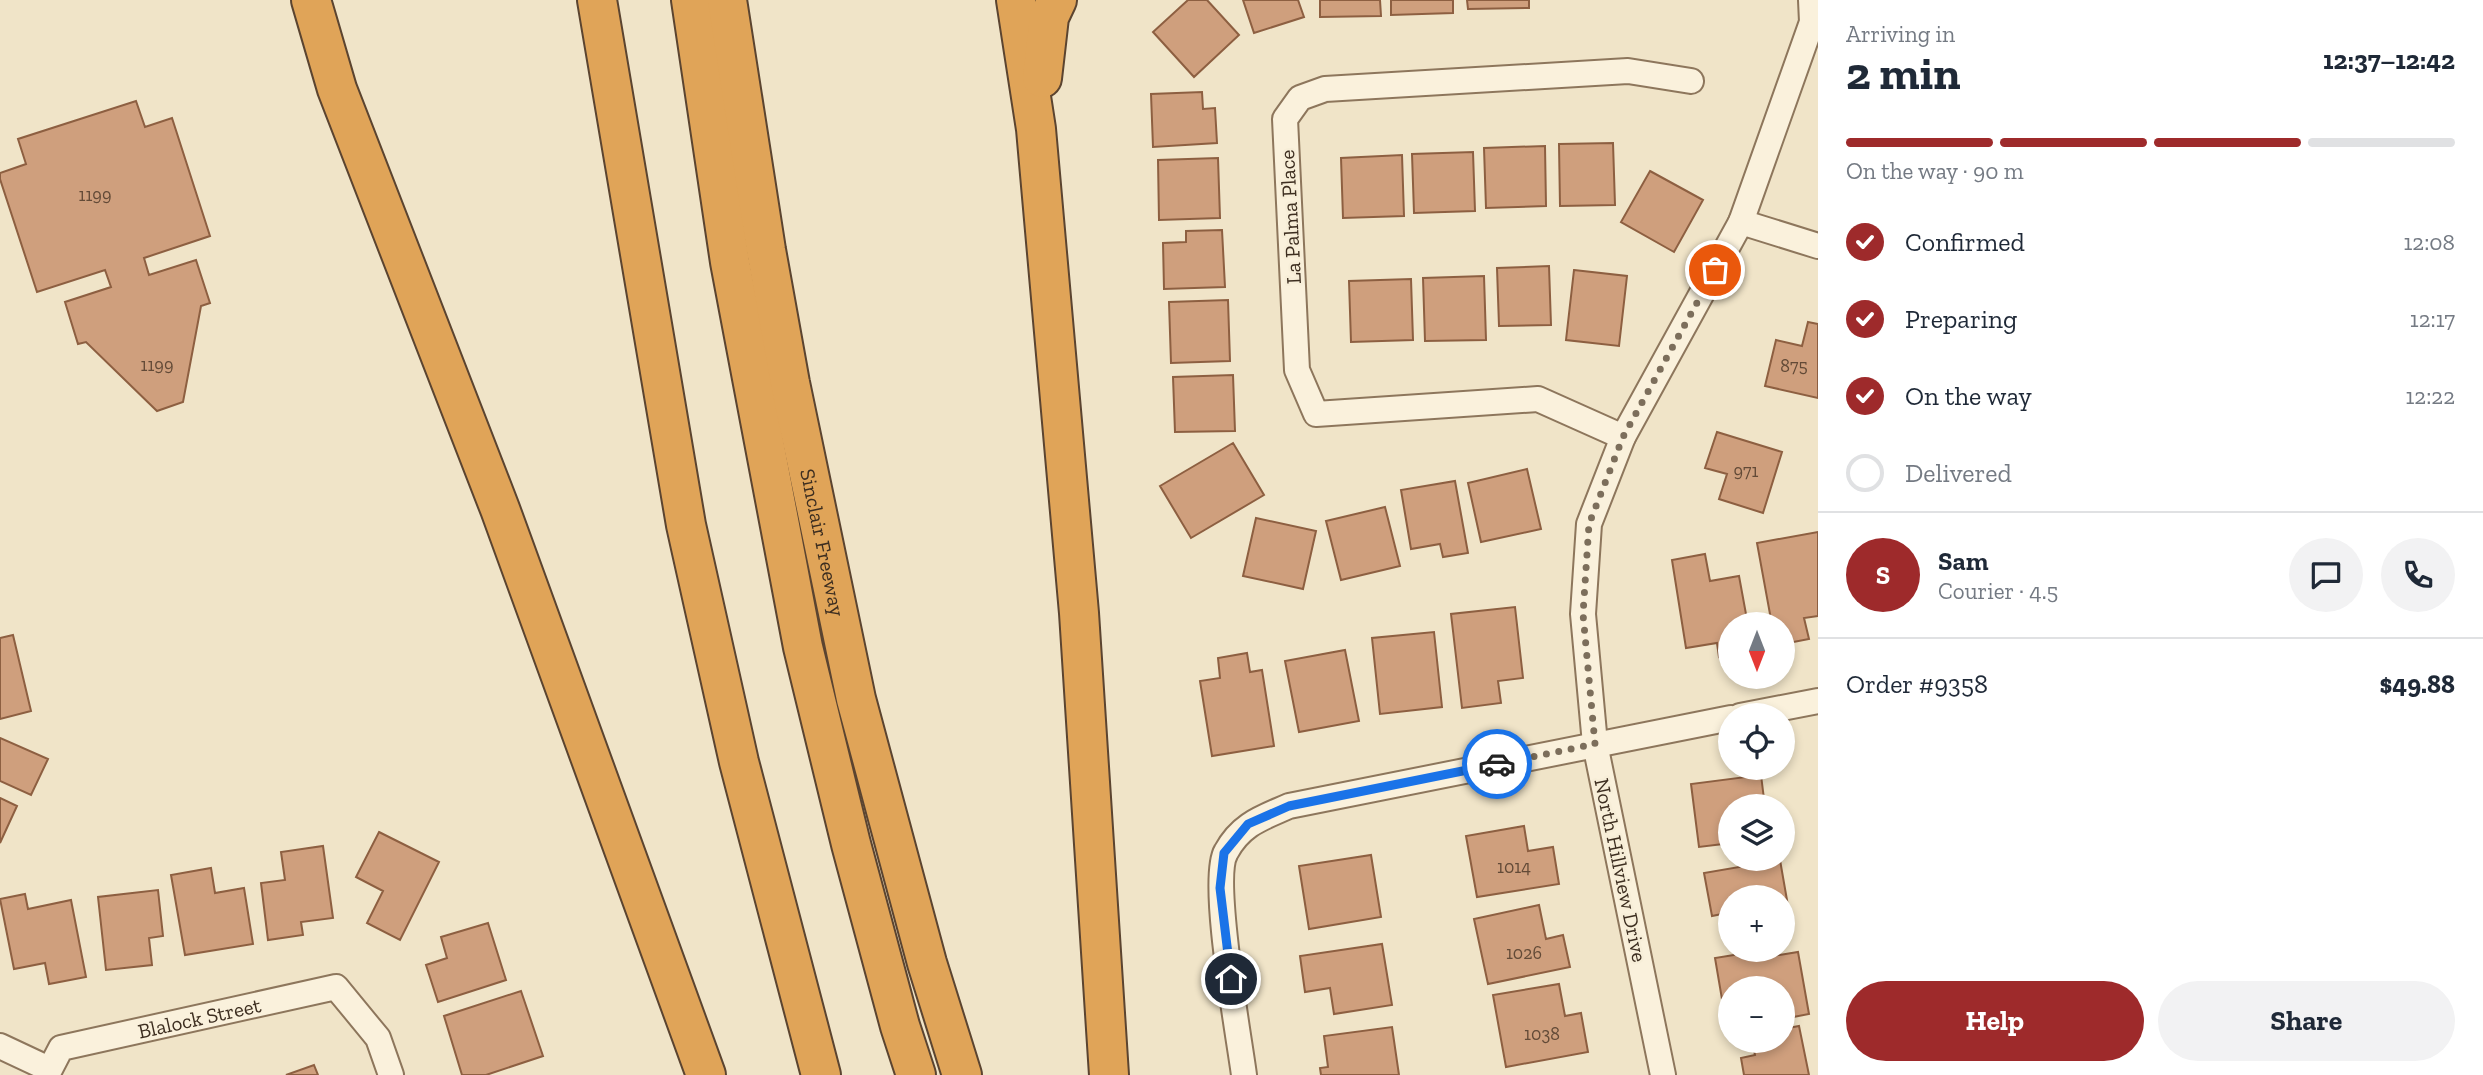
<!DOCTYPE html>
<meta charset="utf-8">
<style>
body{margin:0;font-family:"Zilla Slab",serif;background:#f2f2f3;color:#1f2937;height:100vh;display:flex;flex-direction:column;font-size:26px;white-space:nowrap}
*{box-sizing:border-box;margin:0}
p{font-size:23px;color:#747a83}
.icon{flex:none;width:38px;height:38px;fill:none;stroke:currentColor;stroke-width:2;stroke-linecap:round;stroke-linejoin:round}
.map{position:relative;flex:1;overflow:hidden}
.sheet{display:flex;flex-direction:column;background:#fff;width:665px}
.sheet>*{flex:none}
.needle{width:46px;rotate:180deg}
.fabs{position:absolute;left:1718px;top:612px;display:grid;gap:14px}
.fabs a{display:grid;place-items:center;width:77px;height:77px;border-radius:50%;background:#fff;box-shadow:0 4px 10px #0003;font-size:35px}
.pin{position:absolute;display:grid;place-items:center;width:60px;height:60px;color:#fff;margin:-30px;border:4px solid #fff;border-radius:50%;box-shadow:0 2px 7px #0007}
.courier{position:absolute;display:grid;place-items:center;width:70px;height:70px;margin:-35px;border:5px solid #1a73e8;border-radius:50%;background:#fff;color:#222;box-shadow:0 2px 9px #0007}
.summary em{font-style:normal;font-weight:700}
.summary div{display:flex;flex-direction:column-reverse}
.summary{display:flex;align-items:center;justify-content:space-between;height:119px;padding:0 28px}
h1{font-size:46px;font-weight:700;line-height:52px}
.bar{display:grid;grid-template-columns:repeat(4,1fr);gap:10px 7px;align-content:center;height:84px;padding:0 28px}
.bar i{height:9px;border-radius:5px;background:#e0e1e3}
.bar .on{background:#9e2a2b}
.bar p{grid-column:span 4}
.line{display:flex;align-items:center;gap:18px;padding:0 28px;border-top:2px solid #e0e1e3}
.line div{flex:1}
.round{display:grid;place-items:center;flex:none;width:74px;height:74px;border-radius:37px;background:#f2f2f3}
ol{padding:0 28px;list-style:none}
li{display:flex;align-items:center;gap:21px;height:77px}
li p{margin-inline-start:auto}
li .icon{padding:7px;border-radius:50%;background:#9e2a2b;color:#fff;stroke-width:4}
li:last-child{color:#747a83}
li i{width:38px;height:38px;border:4px solid #e0e1e3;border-radius:50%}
.cta{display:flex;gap:14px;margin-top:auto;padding:14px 28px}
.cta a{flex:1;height:80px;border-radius:42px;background:#9e2a2b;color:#fff;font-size:28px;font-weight:700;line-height:80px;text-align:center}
.cta a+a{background:#f2f2f3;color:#1f2937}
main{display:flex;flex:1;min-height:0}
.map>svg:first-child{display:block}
.building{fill:#cf9f7d;stroke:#8d5f41;stroke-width:2}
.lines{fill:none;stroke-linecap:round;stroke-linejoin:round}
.minor-casing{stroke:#8d765c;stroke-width:28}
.motorway-casing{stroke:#5b4430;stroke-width:42}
.minor{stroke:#faf1dc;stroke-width:24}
.motorway{stroke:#e0a458;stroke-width:38}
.done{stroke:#7c6e5b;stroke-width:7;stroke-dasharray:0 12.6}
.route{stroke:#1a73e8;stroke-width:9}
.labels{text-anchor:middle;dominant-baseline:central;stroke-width:5;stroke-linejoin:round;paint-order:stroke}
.number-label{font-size:18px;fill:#624a37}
.street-label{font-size:21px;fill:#3d2e20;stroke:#f7eed8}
</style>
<main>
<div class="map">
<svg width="1818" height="1075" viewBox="0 0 1818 1075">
<rect width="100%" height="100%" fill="#f0e4c8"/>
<!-- building -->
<path class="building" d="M1188 0H1207L1239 35 1194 77 1153 32Z
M1243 0H1298L1304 17 1254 33Z
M1320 0H1380L1381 16 1320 17Z
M1391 0H1453V13L1391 15Z
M1467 0H1529V8L1468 9Z
M1202 92 1203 109 1215 108 1217 143 1153 147 1151 94Z
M136 101 145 127 172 118 210 236 144 258 149 275 196 260 210 303 201 306 183 402 157 411 86 342 78 344 65 302 111 287 105 270 37 292 0 179V173L26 164 18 139Z
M1613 143 1615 205 1560 206 1559 144Z
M1545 146 1546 206 1486 208 1484 148Z
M1473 152 1475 211 1414 213 1412 154Z
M1402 155 1404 216 1343 218 1341 158Z
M1218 158 1220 218 1159 220 1158 160Z
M1650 171 1703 200 1674 252 1621 222Z
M1222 230 1225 287 1164 289 1163 243 1186 242V231Z
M1549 266 1551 325 1499 326 1497 268Z
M1574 270 1627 276 1619 346 1566 340Z
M1484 276 1486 340 1425 341 1423 278Z
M1411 279 1413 340 1351 342 1349 281Z
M1228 300 1230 361 1171 363 1169 302Z
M1808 322 1818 324V398L1765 386 1776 340 1802 346Z
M1233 375 1235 431 1175 432 1173 377Z
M1717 432 1782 452 1763 513 1719 499 1727 474 1705 468Z
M1233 443 1264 495 1191 538 1160 486Z
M1527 469 1541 529 1481 542 1468 483Z
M1455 481 1468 553 1443 557 1440 544 1411 549 1401 490Z
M1385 507 1400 566 1341 580 1326 521Z
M1256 518 1316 531 1303 589 1243 576Z
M1818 532V616L1804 618 1809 639 1783 644V625H1772L1757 543Z
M1705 554 1710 581 1739 576 1748 625H1731V655L1719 657 1717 643 1686 648 1672 560Z
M1515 607 1523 678 1498 681 1501 703 1462 708 1451 614Z
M1434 632 1442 707 1380 714 1372 638Z
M13 635 31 711 0 719V638Z
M1345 650 1359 721 1299 732 1285 661Z
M1247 653 1250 672 1262 670 1274 746 1212 756 1200 681 1220 678 1218 658Z
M0 738 48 759 31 795 0 781Z
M1761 775 1765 807H1731V843L1699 847 1691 784Z
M0 798 17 806 0 843Z
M1524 826 1528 851 1553 847 1559 884 1477 897 1466 836Z
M379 832 439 862 400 940 367 923 383 891 356 877Z
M323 846 333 918 301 922 303 935 268 940 261 883 285 880 281 852Z
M1371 855 1381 917 1309 929 1299 866Z
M1780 860 1791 923 1783 925V898H1731V934L1725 935 1722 914 1712 916 1704 873Z
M211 868 215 893 244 888 253 944 185 955 171 875Z
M158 890 163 936 149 938 152 965 106 970 98 897Z
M25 894 28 909 71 900 86 977 49 984 45 963 14 969 0 899Z
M1539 905 1546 939 1563 935 1570 967 1488 984 1474 919Z
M488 923 506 980 438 1002 426 965 447 958 441 937Z
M1382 944 1392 1005 1334 1014 1330 988 1305 992 1300 956Z
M1759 951 1760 958 1798 952 1809 1014 1783 1019V989H1731V1003L1723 1005 1715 958Z
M1559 984 1565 1016 1581 1013 1588 1052 1506 1067 1493 995Z
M521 991 543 1056 486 1075H462L444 1016Z
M1799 1026 1809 1075H1744L1741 1058 1755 1055 1752 1041H1783V1029Z
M1392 1027 1399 1075H1321L1320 1068 1328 1067 1324 1036Z
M314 1065 318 1075H286Z"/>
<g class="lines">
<!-- minor casing -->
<g class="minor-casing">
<g id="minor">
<path d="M1741 222 1818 246"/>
<path d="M1623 437 1538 399 1316 414 1297 370 1285 119 1300 98 1325 89 1628 71 1691 81"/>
<path d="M1740 716 1818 701"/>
<path d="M0 1046 49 1069"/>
<path id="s1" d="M47 1075 61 1048 336 987 378 1038 391 1075"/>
<path d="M1244 1075C1239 1036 1210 879 1226 852 1241 824 1262 818 1289 806L1731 718"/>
<path d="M1663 1075 1595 744 1583 614 1589 524 1623 437 1741 222 1812 22 1811 0"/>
</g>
</g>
<!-- motorway casing -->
<g class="motorway-casing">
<g id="motorway">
<path d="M311 0 337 89 500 509 706 1075"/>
<path d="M597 0 686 525 739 762 821 1075"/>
<path d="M691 0 730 262 803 647 851 844 900 1026 916 1075"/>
<path id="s2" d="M727 0 766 250 790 383 856 699 927 963 962 1075"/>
<path d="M1016 0 1036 129 1079 613 1109 1075"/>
<path d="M1042 78 1049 17 1057 0"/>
</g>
</g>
<!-- minor -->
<use href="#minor" class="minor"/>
<!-- motorway -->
<use href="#motorway" class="motorway"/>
</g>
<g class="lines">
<!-- done -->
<path class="done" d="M1497 764 1595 744 1583 614 1589 524 1623 437 1715 270"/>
<!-- route -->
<path class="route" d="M1231 979 1220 888 1224 853 1248 824 1289 806 1497 764"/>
</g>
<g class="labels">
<!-- number labels -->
<g class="number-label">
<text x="95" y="195">1199</text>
<text x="157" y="365">1199</text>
<text x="1794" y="366">875</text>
<text x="1746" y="471">971</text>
<text x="1514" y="867">1014</text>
<text x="1524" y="953">1026</text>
<text x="1542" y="1034">1038</text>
</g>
<!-- street labels -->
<g class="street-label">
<text transform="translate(1290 217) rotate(-93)">La Palma Place</text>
<text stroke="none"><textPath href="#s2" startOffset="551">Sinclair Freeway</textPath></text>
<text transform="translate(1621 870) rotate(78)">North Hillview Drive</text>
<text stroke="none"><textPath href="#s1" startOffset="172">Blalock Street</textPath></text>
</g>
</g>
</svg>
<div class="fabs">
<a><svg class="needle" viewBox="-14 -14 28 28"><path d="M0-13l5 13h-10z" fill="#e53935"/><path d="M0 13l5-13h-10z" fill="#747a83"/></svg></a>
<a><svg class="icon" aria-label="locate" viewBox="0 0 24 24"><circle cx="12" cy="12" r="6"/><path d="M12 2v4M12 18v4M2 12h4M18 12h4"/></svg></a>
<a><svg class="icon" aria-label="layers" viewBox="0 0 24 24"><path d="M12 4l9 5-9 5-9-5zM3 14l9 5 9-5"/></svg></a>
<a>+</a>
<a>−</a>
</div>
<div class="pin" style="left:1715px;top:270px;background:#ea580c"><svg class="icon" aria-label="bag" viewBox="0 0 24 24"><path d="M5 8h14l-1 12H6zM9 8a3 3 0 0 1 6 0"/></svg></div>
<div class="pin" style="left:1231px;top:979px;background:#1f2937"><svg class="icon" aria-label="home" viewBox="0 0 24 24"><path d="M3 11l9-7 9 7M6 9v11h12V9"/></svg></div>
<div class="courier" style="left:1497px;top:764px"><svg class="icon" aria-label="car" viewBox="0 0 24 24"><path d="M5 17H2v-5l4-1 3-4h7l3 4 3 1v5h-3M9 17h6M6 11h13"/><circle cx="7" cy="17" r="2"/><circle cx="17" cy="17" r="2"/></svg></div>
</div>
<section class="sheet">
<div class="summary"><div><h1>2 min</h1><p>Arriving in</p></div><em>12:37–12:42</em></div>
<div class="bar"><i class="on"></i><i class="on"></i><i class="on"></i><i></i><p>On the way · 90 m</p></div>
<ol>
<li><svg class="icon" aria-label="check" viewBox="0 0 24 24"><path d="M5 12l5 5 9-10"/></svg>Confirmed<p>12:08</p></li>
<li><svg class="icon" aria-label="check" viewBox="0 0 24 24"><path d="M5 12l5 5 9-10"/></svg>Preparing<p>12:17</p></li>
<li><svg class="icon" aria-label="check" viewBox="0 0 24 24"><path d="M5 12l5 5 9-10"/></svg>On the way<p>12:22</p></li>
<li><i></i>Delivered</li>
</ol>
<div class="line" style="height:126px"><b class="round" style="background:#9e2a2b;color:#fff">S</b><div><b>Sam</b><p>Courier · 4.5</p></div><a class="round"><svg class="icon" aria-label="chat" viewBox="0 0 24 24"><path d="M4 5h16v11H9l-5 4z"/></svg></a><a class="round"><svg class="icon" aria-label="phone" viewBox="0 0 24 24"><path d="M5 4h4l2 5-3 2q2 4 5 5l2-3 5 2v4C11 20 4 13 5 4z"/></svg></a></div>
<div class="line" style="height:91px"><div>Order #9358</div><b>$49.88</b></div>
<div class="cta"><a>Help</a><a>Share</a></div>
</section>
</main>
